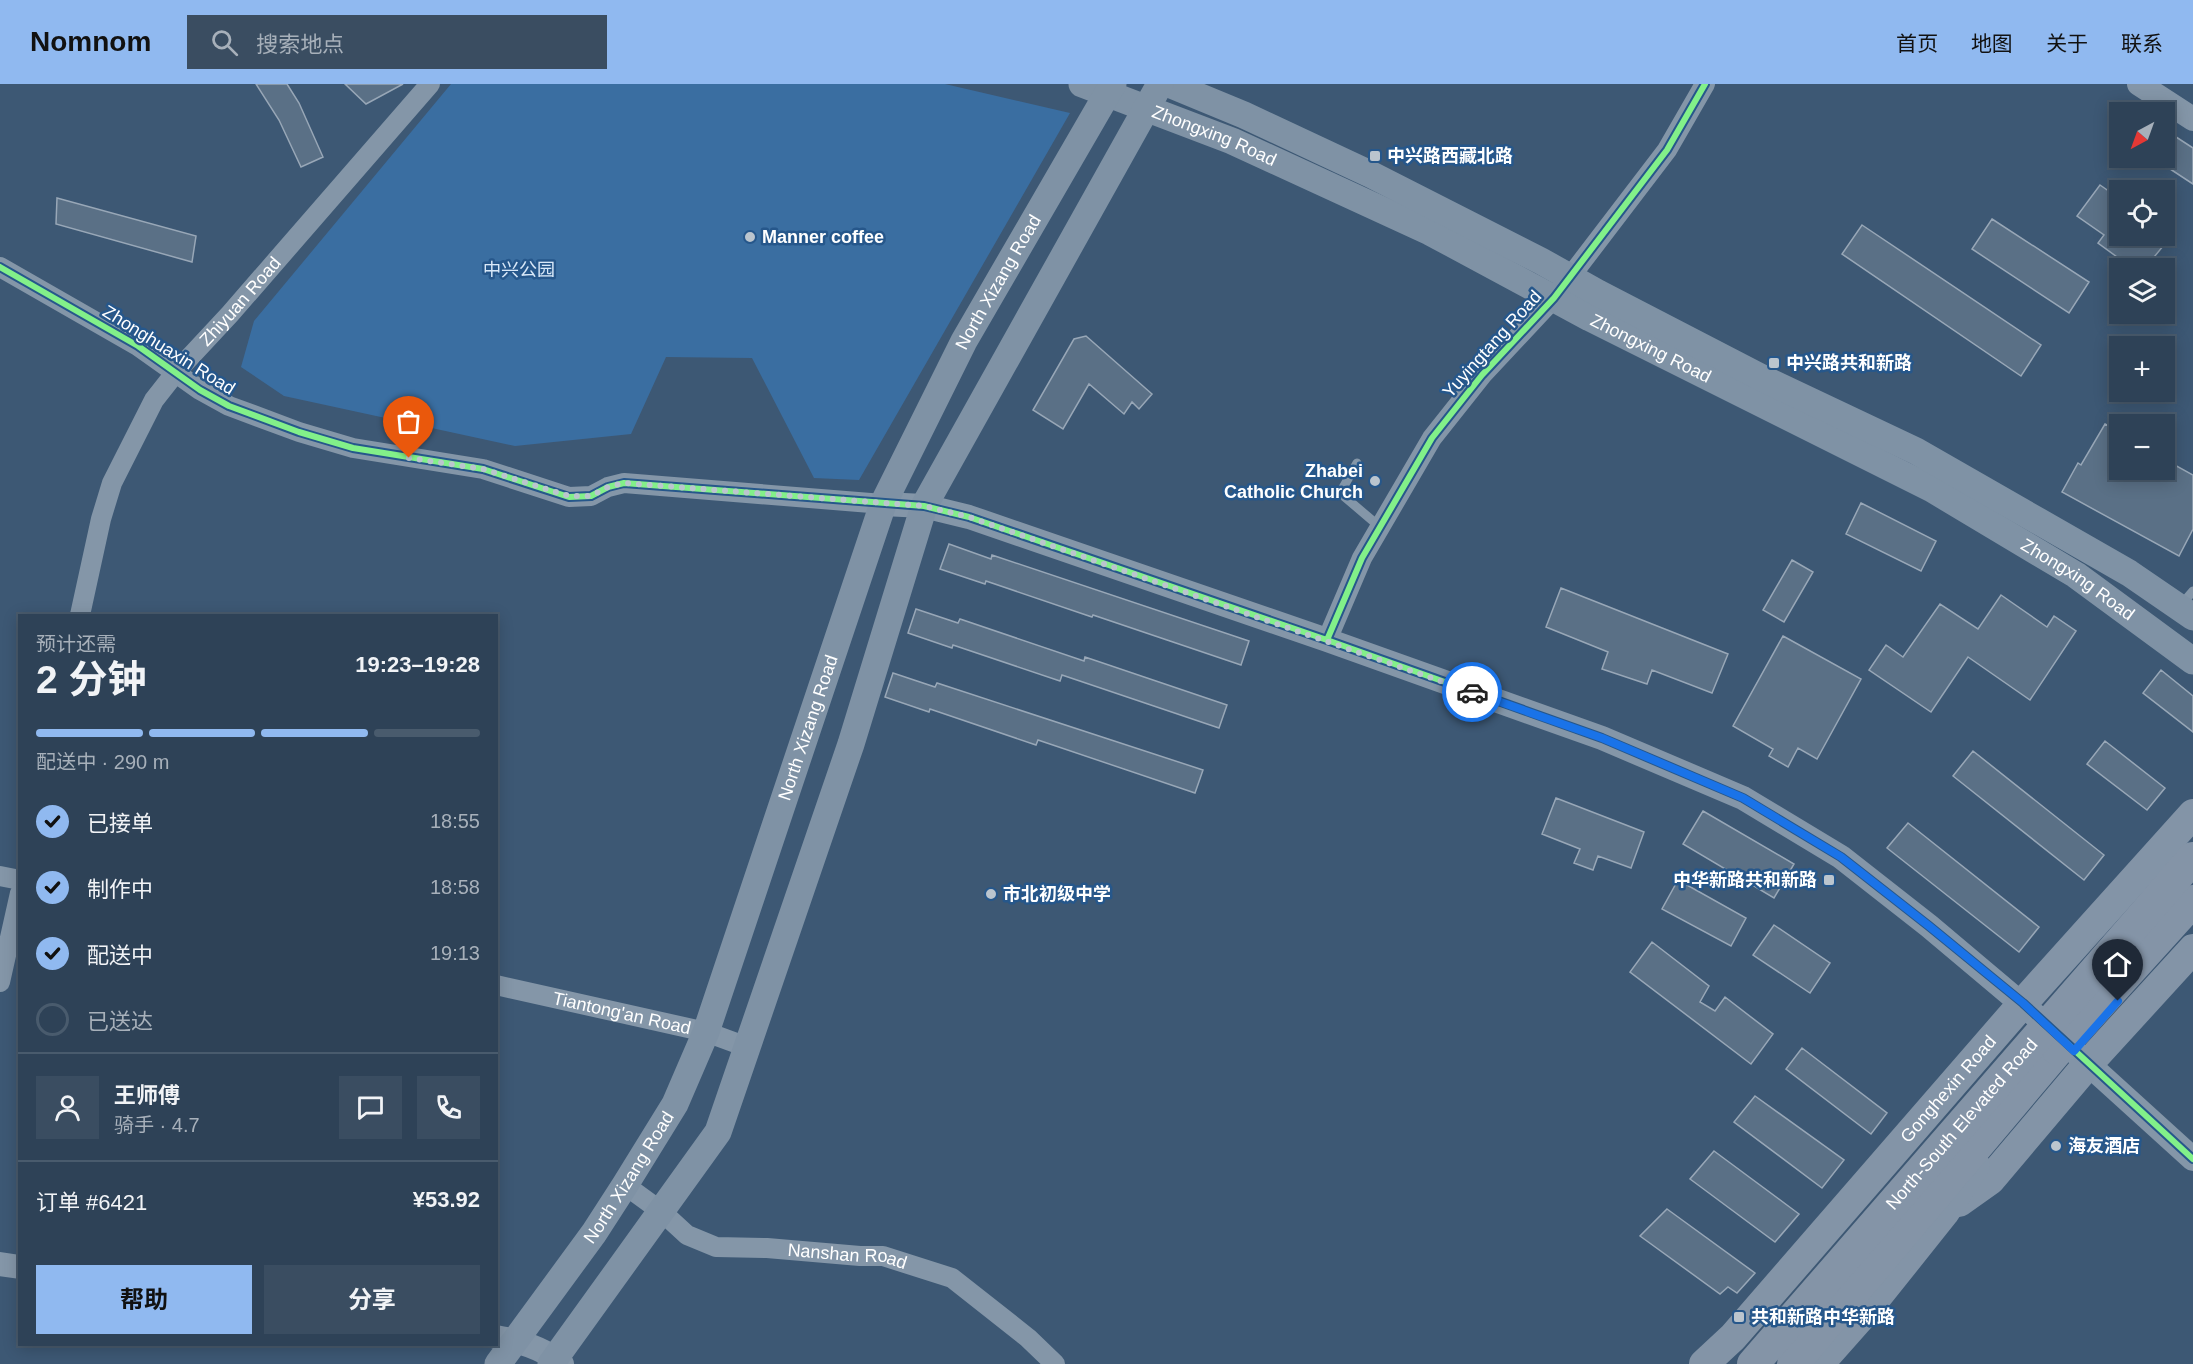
<!DOCTYPE html>
<html lang="zh">
<meta charset="utf-8">
<style>
body{margin:0;font-family:Helvetica,"Noto Sans SC",sans-serif;background:#3a4d61;color:#f1f3f6;height:100vh;display:flex;flex-direction:column;font-size:22px;white-space:nowrap}
*{box-sizing:border-box;margin:0}
p{font-size:20px;color:#a7b0ba}
.icon{flex:none;width:33px;height:33px;fill:none;stroke:currentColor;stroke-width:2;stroke-linecap:round;stroke-linejoin:round}
.map{position:relative;flex:1;overflow:hidden}
.panel{position:absolute;left:18px;top:530px;width:480px;height:732px;display:flex;flex-direction:column;background:#2e4257;border-radius:0px;box-shadow:0 3px 15px #0003,0 0 0 2px #495b6d}
.panel>*{flex:none}
.needle{width:39px;rotate:221deg}
.controls{position:absolute;left:2109px;top:18px;display:grid;gap:12px}
.controls a{display:grid;place-items:center;width:66px;height:66px;border-radius:0px;background:#2e4257;box-shadow:0 3px 15px #0003,0 0 0 2px #495b6d;font-size:30px}
.pin{position:absolute;display:grid;place-items:center;width:51px;height:51px;color:#fff;margin:-62px -26px;border-radius:50% 50% 50% 0;rotate:-45deg;box-shadow:0 0 6px #0007}
.pin .icon{rotate:45deg}
.courier{position:absolute;display:grid;place-items:center;width:60px;height:60px;margin:-30px;border:4px solid #1a73e8;border-radius:50%;background:#fff;color:#222;box-shadow:0 2px 8px #0007}
.head em{font-style:normal;font-weight:700}
.head div{display:flex;flex-direction:column-reverse}
.head{display:flex;align-items:center;justify-content:space-between;height:102px;padding:0 18px}
h1{font-size:39px;font-weight:700;line-height:45px}
.bar{display:grid;grid-template-columns:repeat(4,1fr);gap:9px 6px;align-content:center;height:72px;padding:0 18px}
.bar i{height:8px;border-radius:4px;background:#495b6d}
.bar .current{background:#90b9f0}
.bar p{grid-column:span 4}
.line{display:flex;align-items:center;gap:15px;padding:0 18px;border-top:2px solid #495b6d}
.line div{flex:1}
.round{display:grid;place-items:center;flex:none;width:63px;height:63px;border-radius:0px;background:#3a4d61}
ol{padding:0 18px;list-style:none}
li{display:flex;align-items:center;gap:18px;height:66px}
li p{margin-inline-start:auto}
li .icon{padding:6px;border-radius:50%;background:#90b9f0;color:#111;stroke-width:4}
li:last-child{color:#a7b0ba}
li i{width:33px;height:33px;border:3px solid #495b6d;border-radius:50%}
.button{display:flex;gap:12px;margin-top:auto;padding:12px 18px}
.button a{flex:1;height:69px;border-radius:0px;background:#90b9f0;color:#111;font-size:24px;font-weight:700;line-height:69px;text-align:center}
.button a+a{background:#3a4d61;color:#f1f3f6}
header{display:flex;align-items:center;gap:36px;box-sizing:border-box;height:84px;padding:0 30px;background:#90b9f0;color:#111}
header strong{font-size:28px}
nav{display:flex;gap:33px;margin-inline-start:auto;font-size:21px}
.search{width:420px;height:54px;background:#3a4d61;display:flex;align-items:center;gap:15px;box-sizing:border-box;padding:0 21px;border-radius:0px;color:#a7b0ba;font-size:22px}
.map>svg:first-child{display:block}
.green{fill:#3a6ea1}
.building{fill:#5a7086;stroke:#98a7b7;stroke-width:1.5}
.lines{fill:none;stroke-linecap:round;stroke-linejoin:round}
.service{stroke:#8496a8;stroke-width:9}
.minor{stroke:#8496a8;stroke-width:20}
.tertiary{stroke:#8496a8;stroke-width:24}
.secondary{stroke:#7f92a5;stroke-width:27}
.primary{stroke:#8394a7;stroke-width:30}
.trunk{stroke:#8494a7;stroke-width:32}
.trunk-bridge{stroke:#8494a7;stroke-width:32}
.cycleway-casing{stroke:#26578b;stroke-width:10}
.cycleway{stroke:#82f089;stroke-width:6}
.done{stroke:#bbc5ce;stroke-width:6;stroke-dasharray:0 10.8}
.route{stroke:#1a73e8;stroke-width:8}
.poi-dot{fill:#bbc5ce;stroke:#26578b;stroke-width:2}
.labels{text-anchor:middle;dominant-baseline:central;stroke-width:5;stroke-linejoin:round;paint-order:stroke}
.street-label{font-size:18px;fill:#fff;stroke:#26578b}
.poi-label{font-size:18px;font-weight:bold;fill:#fff;stroke:#26578b;text-anchor:start}
.park-label{font-size:18px;fill:#d8e8f8;stroke:#26578b}
</style>
<header>
<strong>Nomnom</strong>
<div class="search"><svg class="icon" aria-label="search" viewBox="0 0 24 24"><circle cx="10" cy="10" r="6"/><path d="M15 15l6 6"/></svg>搜索地点</div>
<nav><a>首页</a><a>地图</a><a>关于</a><a>联系</a></nav>
</header>
<div class="map">
<svg width="2193" height="1280" viewBox="0 0 2193 1280">
<rect width="100%" height="100%" fill="#3d5874"/>
<!-- green -->
<path class="green" d="M451 0H945L1070 29 859 396 814 394 752 274 666 273 631 350 515 362 284 312 241 283 254 237Z"/>
<!-- building -->
<path class="building" d="M256 0H287L299 19 323 73 301 83 279 36Z
M345 0H403L366 20Z
M2173 51 2193 64V100L2164 81V63Z
M2100 101 2120 115V152H2151L2164 161 2145 184H2132L2098 159 2104 151 2077 132Z
M57 114 196 152 192 178 56 140Z
M1992 135 2089 198 2069 229 1972 165Z
M1862 141 2041 261 2021 292 1842 170Z
M1086 252 1152 310 1139 325 1132 318 1124 330 1089 300 1063 345 1033 326 1074 255Z
M2105 340 2120 348V386H2164V375L2193 391V445L2179 472 2062 408 2078 379 2081 381Z
M1861 419 1936 457 1921 487 1846 450Z
M949 460 991 475 992 471 1249 557 1241 581 1093 531 1092 533 986 497 985 500 940 485Z
M1792 476 1813 488 1784 538 1763 526Z
M1561 504 1728 570 1712 609 1652 586 1647 600 1602 585 1608 568 1546 543Z
M2001 511 2047 543 2054 532 2076 547 2030 616 1968 573 1931 628 1869 586 1886 561 1903 573 1940 520 1978 545Z
M916 525 958 539 960 535 1084 577 1085 573 1227 621 1219 644 1062 591 1060 597 953 561 952 564 908 549Z
M1783 552 1861 595 1817 675 1798 664 1788 683 1769 672 1773 665 1733 642Z
M2161 586 2193 612V648L2143 609Z
M893 589 935 603 937 599 1203 686 1195 709 1038 656 1036 661 930 625 929 628 885 613Z
M2105 657 2165 704 2147 726 2087 680Z
M1973 667 2104 771 2084 796 1953 692Z
M1556 714 1644 748 1631 784 1598 772 1593 786 1574 779 1580 765 1542 750Z
M1703 727 1794 780 1774 814 1683 760Z
M1908 739 2039 843 2019 868 1887 764Z
M1678 796 1746 834 1731 862 1662 825Z
M1774 841 1830 879 1810 909 1753 871Z
M1652 858 1709 902 1700 918 1715 927 1725 913 1773 950 1751 980 1630 888Z
M1802 964 1887 1029 1871 1050 1786 985Z
M1755 1012 1844 1076 1822 1104 1734 1038Z
M1714 1067 1799 1130 1775 1158 1690 1095Z
M1667 1125 1755 1189 1737 1209 1728 1203 1720 1210 1640 1152Z"/>
<g class="lines">
<!-- service -->
<path class="service" d="M1357 379 1340 409 1380 443
M2181 521 2193 507"/>
<!-- minor -->
<g class="minor">
<path d="M0 183 138 262 200 306 229 322 299 348 353 364 483 385 569 413 591 412 608 403 624 399 883 420"/>
<path id="s1" d="M80 531 101 435 112 399 154 316 176 288 230 230 430 0"/>
<path d="M1327 556 1362 474 1432 354 1482 291 1554 214 1667 66 1705 0"/>
<path d="M0 792 20 796"/>
<path d="M0 898 20 809"/>
<path id="s2" d="M496 901 706 948 747 963"/>
<path id="s3" d="M625 1101 662 1128 687 1151 716 1163 767 1164 860 1172H883L952 1194 1028 1254 1055 1280"/>
</g>
<!-- tertiary -->
<path class="tertiary" d="M2139 0 2193 35
M883 420 924 422 969 433 1327 556 1602 654 1743 714 1841 773 1929 842 2036 932
M2075 968 2193 1075
M0 1180 20 1183
M496 1253C519 1257 545 1265 562 1280"/>
<!-- secondary -->
<g class="secondary">
<path id="s4" d="M1082 0 1232 57 1430 148 1590 234 1932 405 2076 491 2193 577"/>
<path d="M1169 0 1244 31 1370 90 1541 177 1598 209 1766 296 1916 367 2129 489 2193 533"/>
<path id="s5" d="M498 1280 594 1149 625 1101 675 1020 706 948 883 420 964 257 1113 0"/>
<path d="M551 1280 718 1048 851 660 924 422 1160 0"/>
</g>
<!-- primary -->
<g class="primary">
<path d="M1959 1118 1990 1096 2088 980 2193 865"/>
<path id="s6" d="M1704 1280 1733 1253 2023 919 2193 730"/>
<path d="M1819 1280 1865 1228 1944 1129 1975 1081"/>
</g>
<!-- trunk -->
<path class="trunk" d="M1793 1280 2058 966"/>
<!-- trunk-bridge -->
<g class="trunk-bridge">
<path d="M2058 966 2193 817"/>
<path id="s7" d="M1753 1280 2193 774"/>
</g>
<!-- cycleway casing -->
<g class="cycleway-casing">
<path id="cycleway" d="M0 183 138 262 200 306 229 322 299 348 353 364 483 385 569 413 591 412 608 403 624 399 924 422 969 433 1327 556 1602 654 1743 714 1841 773 1929 842 2023 919 2193 1075
M1327 556 1362 474 1432 354 1482 291 1554 214 1667 66 1705 0"/>
</g>
<!-- cycleway -->
<use href="#cycleway" class="cycleway"/>
</g>
<g class="lines">
<!-- done -->
<path class="done" d="M409 374 483 385 569 412H591L608 403 624 399 924 422 969 433 1472 608"/>
<!-- route -->
<path class="route" d="M1472 608 1602 654 1743 714 1841 773 1929 842 2023 919 2074 967 2118 917"/>
</g>
<!-- markers -->
<g class="poi-dot">
<rect x="1369" y="66" width="12" height="12" rx="3"/>
<circle cx="750" cy="153" r="6"/>
<rect x="1768" y="273" width="12" height="12" rx="3"/>
<circle cx="1375" cy="397" r="6"/>
<rect x="1823" y="790" width="12" height="12" rx="3"/>
<circle cx="991" cy="810" r="6"/>
<circle cx="2056" cy="1062" r="6"/>
<rect x="1733" y="1227" width="12" height="12" rx="3"/>
</g>
<g class="labels">
<!-- street labels -->
<g class="street-label">
<text stroke="none"><textPath href="#s4" startOffset="142">Zhongxing Road</textPath></text>
<text stroke="none"><textPath href="#s5" startOffset="1200">North Xizang Road</textPath></text>
<text stroke="none"><textPath href="#s1" startOffset="360">Zhiyuan Road</textPath></text>
<text transform="translate(1492 260) rotate(-48)">Yuyingtang Road</text>
<text stroke="none"><textPath href="#s4" startOffset="628">Zhongxing Road</textPath></text>
<text transform="translate(169 266) rotate(32)">Zhonghuaxin Road</text>
<text stroke="none"><textPath href="#s4" startOffset="1114">Zhongxing Road</textPath></text>
<text stroke="none"><textPath href="#s5" startOffset="714">North Xizang Road</textPath></text>
<text stroke="none"><textPath href="#s2" startOffset="129">Tiantong'an Road</textPath></text>
<text stroke="none"><textPath href="#s6" startOffset="368">Gonghexin Road</textPath></text>
<text stroke="none"><textPath href="#s7" startOffset="318">North-South Elevated Road</textPath></text>
<text stroke="none"><textPath href="#s5" startOffset="228">North Xizang Road</textPath></text>
<text stroke="none"><textPath href="#s3" startOffset="243">Nanshan Road</textPath></text>
</g>
<!-- poi labels -->
<g class="poi-label">
<text x="1387" y="72">中兴路西藏北路</text>
<text x="762" y="153">Manner coffee</text>
<text x="1786" y="279">中兴路共和新路</text>
<text x="1363" y="387" text-anchor="end">Zhabei<tspan x="1363" dy="21">Catholic Church</tspan></text>
<text x="1817" y="796" text-anchor="end">中华新路共和新路</text>
<text x="1003" y="810">市北初级中学</text>
<text x="2068" y="1062">海友酒店</text>
<text x="1751" y="1233">共和新路中华新路</text>
</g>
<!-- park labels -->
<g class="park-label">
<text x="519" y="186">中兴公园</text>
</g>
</g>
</svg>
<div class="controls">
<a><svg class="needle" viewBox="-14 -14 28 28"><path d="M0-13l5 13h-10z" fill="#e53935"/><path d="M0 13l5-13h-10z" fill="#a7b0ba"/></svg></a>
<a><svg class="icon" aria-label="locate" viewBox="0 0 24 24"><circle cx="12" cy="12" r="6"/><path d="M12 2v4M12 18v4M2 12h4M18 12h4"/></svg></a>
<a><svg class="icon" aria-label="layers" viewBox="0 0 24 24"><path d="M12 4l9 5-9 5-9-5zM3 14l9 5 9-5"/></svg></a>
<a>+</a>
<a>−</a>
</div>
<div class="pin" style="left:409px;top:374px;background:#ea580c"><svg class="icon" aria-label="bag" viewBox="0 0 24 24"><path d="M5 8h14l-1 12H6zM9 8a3 3 0 0 1 6 0"/></svg></div>
<div class="pin" style="left:2118px;top:917px;background:#1f2937"><svg class="icon" aria-label="home" viewBox="0 0 24 24"><path d="M3 11l9-7 9 7M6 9v11h12V9"/></svg></div>
<div class="courier" style="left:1472px;top:608px"><svg class="icon" aria-label="car" viewBox="0 0 24 24"><path d="M5 17H2v-5l4-1 3-4h7l3 4 3 1v5h-3M9 17h6M6 11h13"/><circle cx="7" cy="17" r="2"/><circle cx="17" cy="17" r="2"/></svg></div>
<section class="panel">
<div class="head"><div><h1>2 分钟</h1><p>预计还需</p></div><em>19:23–19:28</em></div>
<div class="bar"><i class="current"></i><i class="current"></i><i class="current"></i><i></i><p>配送中 · 290 m</p></div>
<ol>
<li><svg class="icon" aria-label="check" viewBox="0 0 24 24"><path d="M5 12l5 5 9-10"/></svg>已接单<p>18:55</p></li>
<li><svg class="icon" aria-label="check" viewBox="0 0 24 24"><path d="M5 12l5 5 9-10"/></svg>制作中<p>18:58</p></li>
<li><svg class="icon" aria-label="check" viewBox="0 0 24 24"><path d="M5 12l5 5 9-10"/></svg>配送中<p>19:13</p></li>
<li><i></i>已送达</li>
</ol>
<div class="line" style="height:108px"><a class="round"><svg class="icon" aria-label="person" viewBox="0 0 24 24"><circle cx="12" cy="8" r="4"/><path d="M4 21q1-7 8-7t8 7"/></svg></a><div><b>王师傅</b><p>骑手 · 4.7</p></div><a class="round"><svg class="icon" aria-label="chat" viewBox="0 0 24 24"><path d="M4 5h16v11H9l-5 4z"/></svg></a><a class="round"><svg class="icon" aria-label="phone" viewBox="0 0 24 24"><path d="M5 4h4l2 5-3 2q2 4 5 5l2-3 5 2v4C11 20 4 13 5 4z"/></svg></a></div>
<div class="line" style="height:78px"><div>订单 #6421</div><b>¥53.92</b></div>
<div class="button"><a>帮助</a><a>分享</a></div>
</section>
</div>
